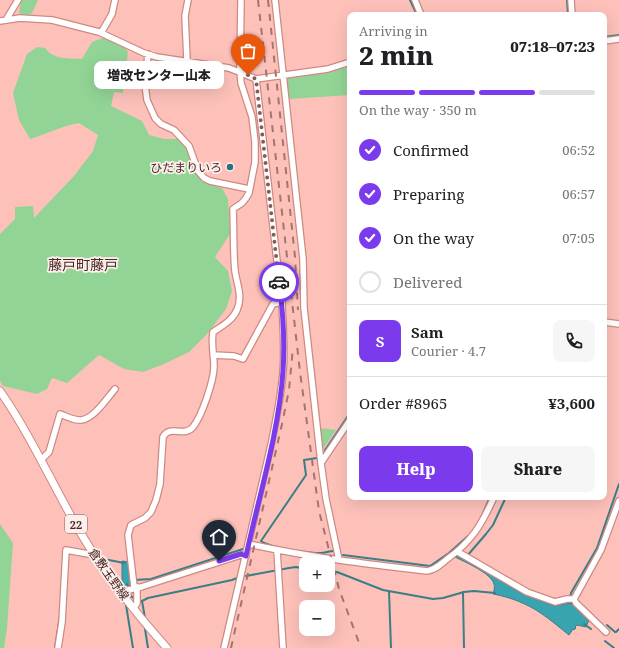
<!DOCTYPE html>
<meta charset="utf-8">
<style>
body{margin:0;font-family:"Noto Serif","Noto Sans JP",serif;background:#f6f6f6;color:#202124;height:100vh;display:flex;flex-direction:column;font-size:15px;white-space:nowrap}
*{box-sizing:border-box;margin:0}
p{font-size:13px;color:#757577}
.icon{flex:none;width:22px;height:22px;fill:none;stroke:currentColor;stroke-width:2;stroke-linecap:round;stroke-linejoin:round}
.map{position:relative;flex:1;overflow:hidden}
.panel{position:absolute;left:347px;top:12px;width:260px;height:488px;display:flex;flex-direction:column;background:#fff;border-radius:8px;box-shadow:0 4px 16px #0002}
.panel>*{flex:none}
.controls{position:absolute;left:299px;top:556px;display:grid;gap:8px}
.controls a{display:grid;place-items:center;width:36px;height:36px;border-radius:8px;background:#fff;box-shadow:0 4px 16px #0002;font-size:20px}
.pin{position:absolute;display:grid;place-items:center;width:34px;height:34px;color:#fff;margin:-41px -17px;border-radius:50% 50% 50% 0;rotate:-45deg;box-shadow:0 0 4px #0007}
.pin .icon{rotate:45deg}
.courier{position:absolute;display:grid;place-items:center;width:40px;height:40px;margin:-20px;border:3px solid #7c3aed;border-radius:50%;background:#fff;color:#222;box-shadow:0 1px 5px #0007}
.bubble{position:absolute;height:28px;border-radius:8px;background:#fff;box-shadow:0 4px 16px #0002;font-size:13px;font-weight:800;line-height:28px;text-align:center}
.summary em{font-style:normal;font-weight:800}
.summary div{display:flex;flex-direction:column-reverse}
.summary{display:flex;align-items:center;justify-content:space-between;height:68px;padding:0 12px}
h1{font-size:26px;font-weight:800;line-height:30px}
.bar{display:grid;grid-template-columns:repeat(4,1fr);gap:6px 4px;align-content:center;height:48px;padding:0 12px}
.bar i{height:5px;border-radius:3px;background:#e0e0e0}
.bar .on{background:#7c3aed}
.bar p{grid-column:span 4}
.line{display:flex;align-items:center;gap:10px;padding:0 12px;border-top:1px solid #e0e0e0}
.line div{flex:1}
.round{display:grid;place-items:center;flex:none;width:42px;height:42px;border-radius:8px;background:#f6f6f6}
ol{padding:0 12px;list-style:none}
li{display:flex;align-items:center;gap:12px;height:44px}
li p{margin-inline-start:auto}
li .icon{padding:4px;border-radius:50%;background:#7c3aed;color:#fff;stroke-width:4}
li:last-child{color:#757577}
li i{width:22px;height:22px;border:2px solid #e0e0e0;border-radius:50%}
.button{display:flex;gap:8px;margin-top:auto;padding:8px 12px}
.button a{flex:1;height:46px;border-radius:8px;background:#7c3aed;color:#fff;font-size:16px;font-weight:800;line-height:46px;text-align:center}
.button a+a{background:#f6f6f6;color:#202124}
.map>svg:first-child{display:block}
.green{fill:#92d496}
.water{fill:#37a4b0;stroke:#3b7e86}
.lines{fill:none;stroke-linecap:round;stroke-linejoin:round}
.stream{stroke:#3b7e86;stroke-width:2}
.minor-casing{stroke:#cf8982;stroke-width:8}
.major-casing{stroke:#cf8982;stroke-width:9}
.minor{stroke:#fff;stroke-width:5.5}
.major{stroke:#fff;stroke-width:7}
.rail{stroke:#a27570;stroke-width:2;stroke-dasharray:7 7;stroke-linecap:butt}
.done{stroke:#855d58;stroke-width:4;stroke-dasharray:0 7.2}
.route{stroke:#7c3aed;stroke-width:5}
.poi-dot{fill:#29727b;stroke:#feeeec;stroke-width:1.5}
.labels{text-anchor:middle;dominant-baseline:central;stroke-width:3.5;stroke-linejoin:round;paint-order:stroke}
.shield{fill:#feeeec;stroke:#7c6360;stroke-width:1}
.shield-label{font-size:11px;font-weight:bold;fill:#442724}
.poi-label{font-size:12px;fill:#442724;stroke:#feeeec;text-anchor:end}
.street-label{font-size:12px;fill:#442724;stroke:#feeeec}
.quarter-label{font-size:14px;fill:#442724;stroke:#feeeec}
</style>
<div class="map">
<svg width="619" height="648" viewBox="0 0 619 648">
<rect width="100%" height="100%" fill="#fdc1ba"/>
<!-- green -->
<path class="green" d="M21 0H38L32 13 26 16 19 13Z
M103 38 124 47 128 52 123 93 114 92 111 106 142 121 149 135 164 139H178L189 152 197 174 210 185 222 188 228 199 230 234 215 257 228 271 232 291 226 309 207 334 189 352 164 364 143 372 124 369 99 355 67 383 52 378 47 389 37 394 3 386 0 381V234L15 219V207L33 206 34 218 74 176 93 151 98 135 79 123C62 126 47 134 30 139L19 120 13 93 27 54 37 47 45 48C54 60 69 58 82 59L92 42Z
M350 66V95L289 99 286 79 288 77 328 73Z
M320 428 336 430 323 449Z
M0 524 13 543 7 628 4 648H0Z"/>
<!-- water -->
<path class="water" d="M456 556 465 559 520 592 554 606 571 603 589 620 586 627 577 625 575 627 576 628 574 630 573 629 569 635C560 628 551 620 542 614 528 604 510 597 493 594 494 591 495 587 494 584 491 573 465 562 455 557Z
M122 561 129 562 131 585 125 588 122 583Z"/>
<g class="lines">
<!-- stream -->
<path class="stream" d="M410 0 417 15
M567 0 568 15
M604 37 619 35
M325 450 350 413
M317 458 304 460 306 475 261 541C271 548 309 553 321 553 325 553 329 551 333 551
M481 518 490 497
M343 555 430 566 449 553 468 536
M467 556 486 534 493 525 506 497
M104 559 124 563
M328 573 337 572 383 590 433 599 443 598 464 592 474 591 495 593
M246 576 289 568 296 567 306 569
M134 580 151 579 243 549
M127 584 131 596 136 600
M389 591 391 648
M463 592 464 648
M570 598 571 593 597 548 619 484
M142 601 148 598 232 580 237 578
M142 601 145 618
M126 605 133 648
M584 624 591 629
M607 625 615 632H616L619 629
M145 629 148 648
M605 641 614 648
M55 648 60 616"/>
<!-- minor casing -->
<g class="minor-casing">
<path id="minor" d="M275 0 303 259 304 308 321 463 326 499 339 560
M415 0 421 15
M571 0 572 15
M6 20 18 0
M0 21 20 18 52 20 99 32 144 53 157 57 229 68 256 79 328 69 350 62
M101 33 112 14 115 0
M604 41 619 39
M148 54 145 85 147 100 155 118 161 124 174 130 189 146 198 171 204 178 210 181 249 189
M187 60 185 16 188 0
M604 322 619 324
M213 355 234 356 243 359 273 304 281 302
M41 460 49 452 60 414C66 416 75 421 81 420 94 419 107 398 115 389
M321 463 350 420
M249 544C308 557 367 564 427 571 435 570 440 565 446 560 472 541 481 526 494 497
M277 550 283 648
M458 552 527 592 555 602 567 599H574L601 550 619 501
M134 587 128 535 131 525 145 518 151 512 156 500 160 484 163 437C170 424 184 438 193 427 202 416 214 380 214 366 214 354 211 345 213 332 222 326 232 321 237 310 243 296 237 285 235 271 233 251 234 230 233 209L242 203 246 198 249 193 255 162V142L252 117 241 83 240 71 241 0
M119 590 124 591 141 587 241 555 246 556
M574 599 576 603 606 632
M134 608 137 603V587
M58 648 62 622 66 550 94 555
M224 648 271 445C276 421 281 396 283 372 285 349 283 326 282 304L256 79"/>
</g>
<!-- major casing -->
<g class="major-casing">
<path id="major" d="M0 391C28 431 48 475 72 518 98 565 131 608 167 648"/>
</g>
<!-- minor -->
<use href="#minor" class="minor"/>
<!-- major -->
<use href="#major" class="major"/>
<!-- rail -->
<path class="rail" d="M258 0 300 372 319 511 339 589 361 648
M268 0 295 257 298 310
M231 648 282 424 289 390 293 347"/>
</g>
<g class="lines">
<!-- done -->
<path class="done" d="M248 75 256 79 279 282"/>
<!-- route -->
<path class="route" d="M219 561 241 554 246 556C259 496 279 431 283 371 285 341 283 311 279 282"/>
</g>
<!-- markers -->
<circle class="poi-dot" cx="230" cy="167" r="4"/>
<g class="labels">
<!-- shield labels -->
<rect class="shield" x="65" y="515" width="22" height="18" rx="3"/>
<g class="shield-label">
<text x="76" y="524">22</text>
</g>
<!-- poi labels -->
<g class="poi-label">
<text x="222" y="167">ひだまりいろ</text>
</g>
<!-- street labels -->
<g class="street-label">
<text transform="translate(109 574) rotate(55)">倉敷玉野線</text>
</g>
<!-- quarter labels -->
<g class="quarter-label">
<text x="83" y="264">藤戸町藤戸</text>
</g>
</g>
</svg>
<div class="controls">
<a>+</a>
<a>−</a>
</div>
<div class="pin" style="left:248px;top:75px;background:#ea580c"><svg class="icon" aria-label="bag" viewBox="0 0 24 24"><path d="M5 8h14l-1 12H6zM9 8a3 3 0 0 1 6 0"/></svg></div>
<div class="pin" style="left:219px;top:561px;background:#1f2937"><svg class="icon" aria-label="home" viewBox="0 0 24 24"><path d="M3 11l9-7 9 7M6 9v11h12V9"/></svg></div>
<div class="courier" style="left:279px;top:282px"><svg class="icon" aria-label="car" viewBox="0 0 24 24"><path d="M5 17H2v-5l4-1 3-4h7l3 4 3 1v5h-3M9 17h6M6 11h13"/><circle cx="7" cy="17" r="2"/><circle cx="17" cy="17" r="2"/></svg></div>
<div class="bubble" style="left:94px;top:61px;width:130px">増改センター山本</div>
<section class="panel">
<div class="summary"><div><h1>2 min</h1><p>Arriving in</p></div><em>07:18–07:23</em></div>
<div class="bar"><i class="on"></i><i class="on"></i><i class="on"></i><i></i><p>On the way · 350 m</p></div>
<ol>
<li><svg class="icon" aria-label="check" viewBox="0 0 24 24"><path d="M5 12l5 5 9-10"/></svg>Confirmed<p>06:52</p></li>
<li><svg class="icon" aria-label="check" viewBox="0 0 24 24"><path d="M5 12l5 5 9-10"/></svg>Preparing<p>06:57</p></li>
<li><svg class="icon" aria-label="check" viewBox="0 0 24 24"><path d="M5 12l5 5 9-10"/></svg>On the way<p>07:05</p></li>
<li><i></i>Delivered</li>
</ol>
<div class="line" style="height:72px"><b class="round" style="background:#7c3aed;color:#fff">S</b><div><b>Sam</b><p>Courier · 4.7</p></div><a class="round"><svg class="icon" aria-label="phone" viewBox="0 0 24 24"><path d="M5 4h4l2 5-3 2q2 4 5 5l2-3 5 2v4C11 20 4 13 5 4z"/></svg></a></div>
<div class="line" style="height:52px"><div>Order #8965</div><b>¥3,600</b></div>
<div class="button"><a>Help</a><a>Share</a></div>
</section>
</div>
